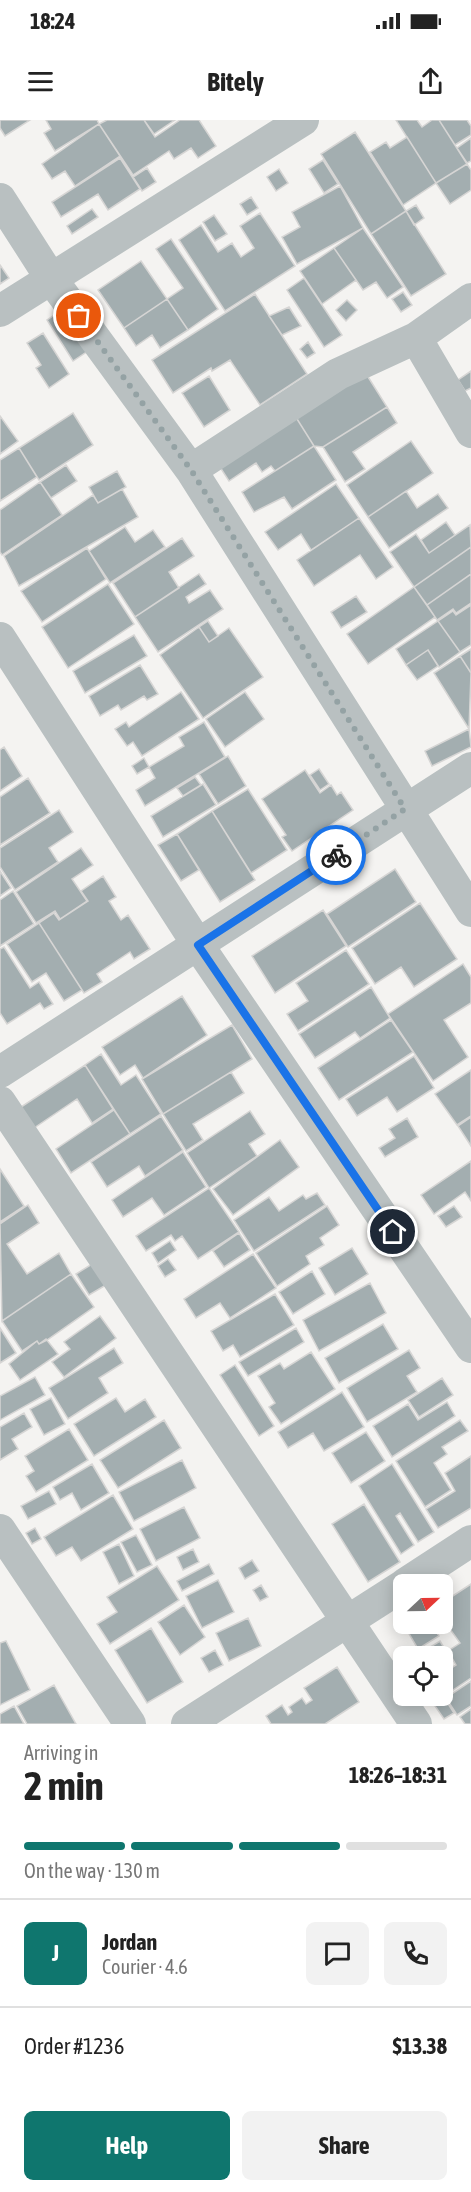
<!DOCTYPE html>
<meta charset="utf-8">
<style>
body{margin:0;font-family:"Asap Condensed",sans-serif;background:#f2f2f2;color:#222;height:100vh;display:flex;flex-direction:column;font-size:22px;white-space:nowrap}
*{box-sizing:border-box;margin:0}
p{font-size:20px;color:#767676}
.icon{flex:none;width:33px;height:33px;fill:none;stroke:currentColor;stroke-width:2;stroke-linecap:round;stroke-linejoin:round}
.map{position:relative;height:1604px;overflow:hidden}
.panel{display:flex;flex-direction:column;background:#fff;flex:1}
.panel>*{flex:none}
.needle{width:39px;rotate:68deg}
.controls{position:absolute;left:393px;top:1454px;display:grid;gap:12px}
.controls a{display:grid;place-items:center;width:60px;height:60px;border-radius:9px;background:#fff;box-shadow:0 3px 15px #0003;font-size:30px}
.pin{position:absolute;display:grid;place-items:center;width:51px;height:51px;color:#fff;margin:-26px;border:3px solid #fff;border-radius:50%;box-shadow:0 2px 6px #0007}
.courier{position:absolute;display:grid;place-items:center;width:60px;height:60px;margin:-30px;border:4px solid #1a73e8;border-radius:50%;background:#fff;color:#222;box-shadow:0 2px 8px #0007}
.head em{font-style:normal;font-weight:700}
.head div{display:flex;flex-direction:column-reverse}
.head{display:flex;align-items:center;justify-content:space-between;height:102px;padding:0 24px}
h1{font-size:39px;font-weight:700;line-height:45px}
.bar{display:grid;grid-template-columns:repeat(4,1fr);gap:9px 6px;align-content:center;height:72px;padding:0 24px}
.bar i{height:8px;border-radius:4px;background:#e0e0e0}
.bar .on{background:#0f766e}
.bar p{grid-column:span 4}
.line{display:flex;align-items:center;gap:15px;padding:0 24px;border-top:2px solid #e0e0e0}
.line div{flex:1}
.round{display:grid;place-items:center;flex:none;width:63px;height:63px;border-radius:9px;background:#f2f2f2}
.button{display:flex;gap:12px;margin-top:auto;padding:12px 24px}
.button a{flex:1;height:69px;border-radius:9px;background:#0f766e;color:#fff;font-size:24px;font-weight:700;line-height:69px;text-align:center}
.button a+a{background:#f2f2f2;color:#222}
.status{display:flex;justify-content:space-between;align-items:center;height:42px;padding:0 30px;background:#fff;direction:ltr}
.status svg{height:16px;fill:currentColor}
header{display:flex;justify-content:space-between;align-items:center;height:78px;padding:0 24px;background:#fff;font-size:27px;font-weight:700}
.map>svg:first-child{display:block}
.building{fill:#a3aeb0;stroke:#d6d5d4;stroke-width:1.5}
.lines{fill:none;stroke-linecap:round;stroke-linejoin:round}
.minor{stroke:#b9c0c1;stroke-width:32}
.done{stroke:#94a2a4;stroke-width:6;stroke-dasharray:0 10.8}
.route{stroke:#1a73e8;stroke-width:8}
</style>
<div class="status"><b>18:24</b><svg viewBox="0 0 49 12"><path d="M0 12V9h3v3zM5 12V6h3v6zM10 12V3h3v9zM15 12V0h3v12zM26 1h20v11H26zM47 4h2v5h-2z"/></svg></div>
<header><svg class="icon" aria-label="menu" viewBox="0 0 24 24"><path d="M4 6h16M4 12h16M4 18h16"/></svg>Bitely<svg class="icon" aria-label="share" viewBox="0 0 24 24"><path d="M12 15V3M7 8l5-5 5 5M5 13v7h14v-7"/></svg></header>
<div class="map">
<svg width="471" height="1604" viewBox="0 0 471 1604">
<rect width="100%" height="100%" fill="#f4f3f1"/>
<!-- building -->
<path class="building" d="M0 0H30L5 16 0 8Z
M46 0H97L99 4 55 31 44 13 51 9Z
M107 0H144L155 17 180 0H199L216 26 198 38 191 28 174 39 169 31 133 55 99 4Z
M144 0H175L154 14Z
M396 0H417L422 7 432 0H439L467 44 436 63Z
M439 0H467L471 6V15L455 25Z
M99 4 120 36 75 66 65 51 52 59 42 44Z
M355 12 406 91 371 114 321 34Z
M407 17 436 63 403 85 370 32 386 22 390 28Z
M471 18V41L467 43 457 28Z
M120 38 140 69 108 90 98 74 61 97 52 82Z
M323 40 338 64 324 73 309 49Z
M467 44 471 50V70L450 84 436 63Z
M147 48 156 62 142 71 133 57Z
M279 49 288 63 276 71 267 57Z
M340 66 363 108 297 144 282 117 300 107 292 92Z
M251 77 258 88 247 95 240 84Z
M416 85 424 98 414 105 406 91Z
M92 89 98 97 72 114 67 106Z
M406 91 446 154 411 176 371 114Z
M260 93 295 146 225 191 179 120 201 105 218 132 232 123 241 137 254 128 240 106Z
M214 95 227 114 215 121 203 102Z
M363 108 403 167 387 178 376 162 363 170 334 128Z
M171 119 218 189 188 210 167 179 183 168 156 129Z
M334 128 356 160 322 184 300 151Z
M141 141 167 179 124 208 98 170Z
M0 145 9 158 0 164Z
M304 158 342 215 324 227 287 170Z
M403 172 412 185 401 192 392 179Z
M255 174 307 254 260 285 230 240 212 251 211 248 173 273 152 240Z
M167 179 188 210 160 228 152 215 136 226 124 208Z
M347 180 357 190 346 201 336 190Z
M289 187 301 206 282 215 269 196Z
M65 188 91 229 73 241 47 200Z
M43 213 69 254 49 268 36 248 41 245 27 223Z
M308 222 315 233 307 238 300 229Z
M471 251V268L465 271 458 260Z
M365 252 387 287 323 327 314 326 292 291Z
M209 256 230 290 204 307 182 273Z
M387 287 397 303 353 332 365 349 345 362 323 327Z
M292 291 314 326 275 351 271 346 262 352 256 343 229 361 216 341Z
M73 293 93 325 39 360 19 328Z
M0 296 18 321 0 334Z
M411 321 433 353 368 397 347 365Z
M314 326 336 360 292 389 284 377 254 392 242 372Z
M19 328 37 357 0 381V340Z
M66 345 77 361 51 378 40 362Z
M117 351 126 367 98 383 89 367Z
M40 362 62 395 2 435 0 432V390Z
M336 364 359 398 311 430 301 414 278 430 265 412Z
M122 369 138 397 19 466 4 436 93 375 98 383Z
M406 371 417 388 438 374 448 388 389 428 368 397Z
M359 398 393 447 376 459 360 435 314 466 297 440Z
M446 402 455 415 429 433 421 420Z
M470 405 471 427 414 467 390 432 416 414 429 433Z
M125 407 135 422 153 410 165 427 110 463 89 431Z
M182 418 194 436 169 452 179 468 135 497 113 463Z
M471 427V454L427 485 414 467Z
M87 428 106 459 42 502 21 471Z
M199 454 206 464 186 477 189 483 210 470 223 489 158 532 135 497Z
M471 454V483L456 493 453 489 437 500 427 485Z
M108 464 134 504 68 548 42 507Z
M414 467 435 497 368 544 347 514Z
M356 476 367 492 341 508 331 492Z
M471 485V525L460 532 438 501 453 491 456 495Z
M208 501 218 516 209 522 199 507Z
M438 501 460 532 439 547 428 530 406 545 396 529Z
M199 507 209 522 229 508 263 557 203 598 160 535Z
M134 515 147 536 85 573 73 551Z
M471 529V553L460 536Z
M428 530 438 546 417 560 406 545Z
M460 536 471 553 469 609 434 553Z
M140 545 158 574 147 580 144 576 121 590 118 585 100 596 89 576Z
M181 572 199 599 142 636 133 622 127 626 115 609 126 602 129 607Z
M245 572 264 599 225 627 206 599Z
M204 602 225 637 145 686 136 670 155 658 149 647 184 626 179 617Z
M469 609 471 627 432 646 425 631Z
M4 627 22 656 0 671V630Z
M228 636 246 666 218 684 199 654Z
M144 638 149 647 137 654 132 646Z
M319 649 329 664 320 670 310 655Z
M305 650 320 673 331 665 337 675 341 672 353 690 292 731 282 717 286 715 262 679Z
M195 657 201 665 183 676 177 668Z
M28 658 50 693 0 725V677Z
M203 664 216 685 163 717 151 696Z
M248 669 287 730 251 753 212 691Z
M59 690 73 712 49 728 58 742 15 770 0 747V728Z
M212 691 255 760 220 782 177 714Z
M177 714 199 750 181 761 158 725Z
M81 728 93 745 72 759 87 781 60 799 55 791 36 803 16 772Z
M395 749 416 782 348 827 327 794Z
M0 751 11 768 0 776Z
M103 756 116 777 109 781 121 800 128 795 150 829 134 839 130 832 97 854 102 862 84 873 39 803 54 793 59 800 88 781 81 771Z
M13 771 34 804 0 826V780Z
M420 783 457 839 414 867 401 847 375 864 352 828Z
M323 790 346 826 275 873 252 836Z
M39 803 82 870 64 881 46 853 32 862 7 824Z
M4 827 30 868 39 862 53 884 44 889 40 883 7 904 0 893V829Z
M346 830 369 864 298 911 287 894 308 881 296 863Z
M463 844 471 857V883L444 900 468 937 433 961 388 894Z
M371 867 390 898 360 918 355 912 315 938 299 914Z
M182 876 207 915 143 958 135 945 120 955 102 927Z
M391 900 413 932 339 980 318 948Z
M232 905 252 939 163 994 142 959Z
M101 934 121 965 136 955 161 994 130 1014 85 945Z
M414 936 434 968 397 992 387 977 357 996 346 979Z
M85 945 113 989 92 1003 77 979 34 1008 21 987Z
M471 950V996L457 1005 435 974Z
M231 952 244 973 193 1004 203 1020 186 1031 163 994Z
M114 990 130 1014 71 1053 56 1029Z
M250 991 265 1014 249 1024 257 1036 209 1068 187 1033Z
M161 996 183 1030 145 1056 139 1046 107 1067 91 1042Z
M471 997V1026L458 1006Z
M407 998 418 1017 385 1037 379 1028 395 1018 389 1009Z
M280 1020 299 1047 233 1095 213 1069Z
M183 1032 206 1067 164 1095 152 1078 123 1097 112 1080Z
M471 1041V1081L465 1072 434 1094 421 1075Z
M0 1049 24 1086 0 1102Z
M209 1068 239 1112 198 1139 182 1116 175 1121 171 1115 146 1131 136 1116Z
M317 1073 325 1085 254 1131 234 1100 269 1077 279 1091 303 1075 306 1079Z
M28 1085 39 1103 7 1124 27 1154 59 1133 71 1154 2 1201 0 1104Z
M327 1086 339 1105 320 1118 324 1125 306 1136 310 1144 277 1166 256 1133Z
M454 1086 462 1097 446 1107 438 1096Z
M239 1113 250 1130 224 1147 213 1131Z
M170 1121 176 1130 158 1143 152 1133Z
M352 1128 368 1154 335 1175 319 1148Z
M253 1134 276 1168 230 1198 220 1183 196 1198 184 1179Z
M168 1139 176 1150 165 1157 158 1146Z
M92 1144 106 1165 89 1175 76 1154Z
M312 1151 325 1174 293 1194 279 1172Z
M71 1154 94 1187 47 1220 39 1224 37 1221 22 1231 2 1201Z
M370 1163 386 1193 319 1231 303 1200Z
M275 1174 294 1205 240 1237 233 1225 223 1231 211 1211Z
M100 1196 116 1218 64 1257 52 1242 70 1229 64 1222Z
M383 1204 398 1229 339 1263 325 1238Z
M0 1208 16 1233 0 1243Z
M296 1208 304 1222 248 1256 239 1242Z
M46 1219 58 1234 20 1260 9 1244 37 1221 39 1224Z
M114 1228 123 1243 99 1258 108 1273 68 1299 49 1268Z
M409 1230 420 1248 407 1256 417 1272 367 1302 347 1268Z
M311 1232 335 1269 281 1304 269 1287 275 1283 258 1256 280 1243 284 1249Z
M235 1245 274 1306 259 1316 220 1255Z
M35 1257 45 1275 0 1300V1276Z
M442 1258 453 1275 419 1297 408 1280Z
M342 1272 364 1307 324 1331 313 1313 288 1328 278 1312Z
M51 1278 65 1304 44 1315 30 1289Z
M116 1278 125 1292 145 1279 156 1297 94 1336 74 1304Z
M447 1282 455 1296 392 1337 373 1306 408 1284 418 1300Z
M24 1293 32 1307 12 1319 18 1329 0 1340V1307Z
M164 1300 181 1328 118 1368 100 1340Z
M460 1300 468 1311 442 1327 447 1334 434 1343 451 1370 425 1387 396 1341Z
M69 1309 88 1340 36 1372 26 1356 34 1351 25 1336Z
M366 1312 385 1341 351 1363 332 1333Z
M471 1336V1388L438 1408 426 1389 455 1371 445 1353Z
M182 1340 196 1368 134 1401 119 1372Z
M92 1344 109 1373 81 1390 72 1373 60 1380 53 1367Z
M392 1344 434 1412 418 1422 400 1393 396 1396 414 1425 401 1434 359 1366Z
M49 1371 56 1384 28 1399 21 1386Z
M113 1375 133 1409 81 1441 72 1427 56 1436 44 1417Z
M364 1384 400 1442 368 1462 332 1404Z
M184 1387 200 1418 156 1441 140 1409Z
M35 1408 41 1419 32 1424 26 1413Z
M136 1415 152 1445 137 1452 121 1422Z
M119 1424 134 1456 119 1464 103 1432Z
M193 1429 199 1442 183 1450 177 1437Z
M252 1440 259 1451 245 1459 239 1448Z
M209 1444 214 1454 182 1471 177 1461Z
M157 1446 179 1480 110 1524 97 1504 117 1492 107 1477Z
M218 1460 234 1492 202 1508 186 1476Z
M471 1464V1558L447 1574 442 1567V1554L456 1545 448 1531 460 1523 442 1498V1483Z
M261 1465 268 1477 260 1481 253 1470Z
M184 1485 205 1517 180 1535 158 1502Z
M248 1498 261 1526 229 1541 216 1513Z
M411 1503H431L439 1516 418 1529 405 1507Z
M151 1508 183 1562 147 1583 115 1530Z
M6 1521 30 1570 0 1585V1523Z
M440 1521 450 1538 442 1544V1536H431L427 1529Z
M215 1530 223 1545 209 1552 201 1538Z
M337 1547 359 1582 325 1604H271L266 1596 282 1585 288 1595 292 1592 289 1587 302 1578 306 1584 312 1580 304 1568Z
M471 1561V1586L457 1595 446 1578Z
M54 1565 76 1604H27L17 1586Z
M445 1579 454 1593 444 1599 435 1586Z
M14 1586 24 1604H0V1594Z
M471 1589V1604H465L460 1597Z"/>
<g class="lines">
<!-- minor -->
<path class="minor" d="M0 79 50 157 191 350 471 791
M0 191 303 0
M416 218 471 312
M191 350 338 254 416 218 471 179
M0 518 198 825 471 1227
M0 952 471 648
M0 982 416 1604
M0 1410 130 1604
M405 1464 471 1421
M187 1604 404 1465"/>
</g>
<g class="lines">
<!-- done -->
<path class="done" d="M79 196 191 350 405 689 336 735"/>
<!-- route -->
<path class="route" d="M336 735 198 825 393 1112"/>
</g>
</svg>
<div class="controls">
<a><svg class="needle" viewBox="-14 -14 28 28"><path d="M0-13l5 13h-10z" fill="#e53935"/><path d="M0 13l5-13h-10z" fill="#767676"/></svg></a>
<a><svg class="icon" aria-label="locate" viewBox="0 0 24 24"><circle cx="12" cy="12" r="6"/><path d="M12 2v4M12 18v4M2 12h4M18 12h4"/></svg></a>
</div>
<div class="pin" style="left:79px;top:196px;background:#ea580c"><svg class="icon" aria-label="bag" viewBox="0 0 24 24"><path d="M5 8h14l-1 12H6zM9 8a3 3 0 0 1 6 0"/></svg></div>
<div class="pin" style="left:393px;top:1112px;background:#1f2937"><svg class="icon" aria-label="home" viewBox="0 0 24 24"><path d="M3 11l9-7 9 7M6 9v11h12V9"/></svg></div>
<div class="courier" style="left:336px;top:735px"><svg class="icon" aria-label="bike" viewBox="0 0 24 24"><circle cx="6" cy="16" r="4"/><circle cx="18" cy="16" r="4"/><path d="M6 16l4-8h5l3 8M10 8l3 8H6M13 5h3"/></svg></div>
</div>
<section class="panel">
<div class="head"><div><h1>2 min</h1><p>Arriving in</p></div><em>18:26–18:31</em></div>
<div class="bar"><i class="on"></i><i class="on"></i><i class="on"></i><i></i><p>On the way · 130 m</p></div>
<div class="line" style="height:108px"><b class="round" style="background:#0f766e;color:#fff">J</b><div><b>Jordan</b><p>Courier · 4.6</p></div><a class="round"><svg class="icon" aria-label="chat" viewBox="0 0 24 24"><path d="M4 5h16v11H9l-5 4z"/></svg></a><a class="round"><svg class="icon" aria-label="phone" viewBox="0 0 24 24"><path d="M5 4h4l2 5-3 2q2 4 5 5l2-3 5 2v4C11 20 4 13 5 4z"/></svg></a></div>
<div class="line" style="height:78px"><div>Order #1236</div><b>$13.38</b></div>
<div class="button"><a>Help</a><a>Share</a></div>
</section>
